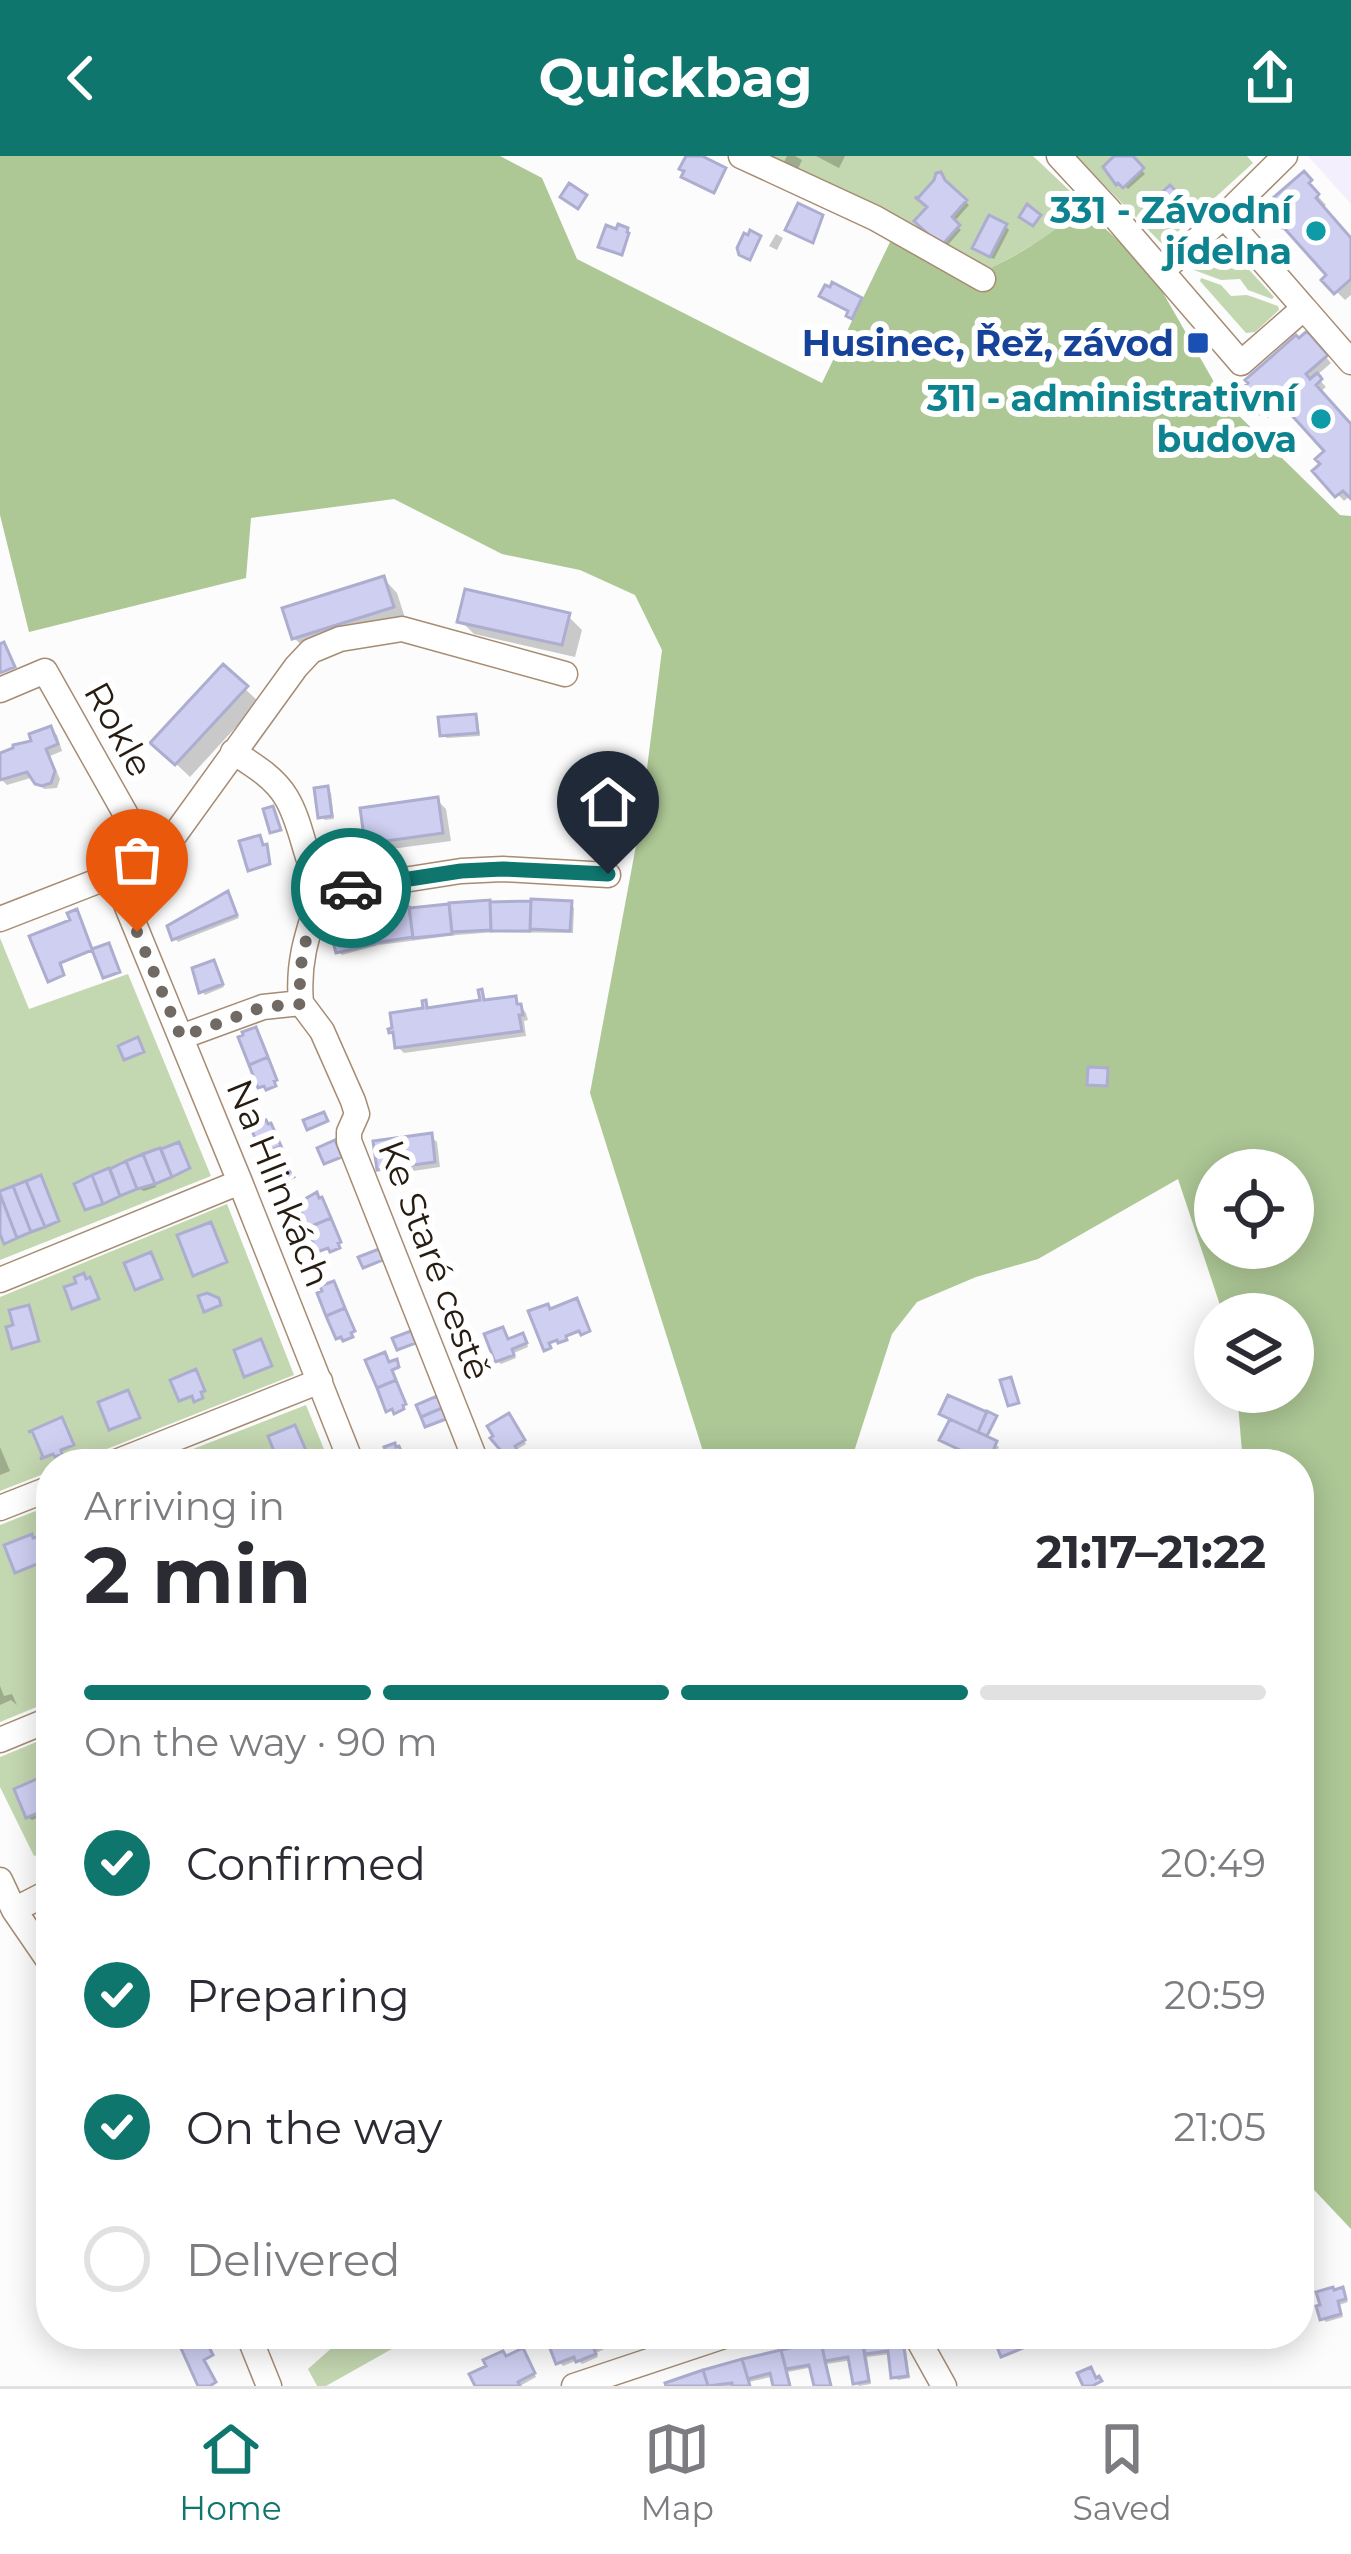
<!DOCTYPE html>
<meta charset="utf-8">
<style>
body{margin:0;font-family:Montserrat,sans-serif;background:#f7f7f7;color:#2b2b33;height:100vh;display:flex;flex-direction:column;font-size:45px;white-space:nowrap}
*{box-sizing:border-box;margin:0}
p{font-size:39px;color:#7c7c81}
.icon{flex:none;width:66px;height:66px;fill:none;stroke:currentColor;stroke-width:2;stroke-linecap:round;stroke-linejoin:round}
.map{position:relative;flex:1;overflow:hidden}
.sheet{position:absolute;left:36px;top:1293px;width:1278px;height:900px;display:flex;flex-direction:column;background:#fff;border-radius:48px;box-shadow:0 6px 30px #0003}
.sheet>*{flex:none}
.buttons{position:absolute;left:1194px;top:993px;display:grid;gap:24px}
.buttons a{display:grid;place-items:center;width:120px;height:120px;border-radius:50%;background:#fff;box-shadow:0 6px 30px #0003;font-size:60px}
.pin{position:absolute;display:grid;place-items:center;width:102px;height:102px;color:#fff;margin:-123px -51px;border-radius:50% 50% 50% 0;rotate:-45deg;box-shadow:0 0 12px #0007}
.pin .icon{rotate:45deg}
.courier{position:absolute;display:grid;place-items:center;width:120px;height:120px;margin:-60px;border:9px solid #0f766e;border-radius:50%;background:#fff;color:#222;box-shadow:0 3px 15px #0007}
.overview em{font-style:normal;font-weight:700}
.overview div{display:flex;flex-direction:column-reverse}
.overview{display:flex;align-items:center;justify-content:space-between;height:204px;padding:0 48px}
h1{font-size:78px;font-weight:700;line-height:90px}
.bar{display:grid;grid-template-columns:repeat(4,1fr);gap:18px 12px;align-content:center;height:144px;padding:0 48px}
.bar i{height:15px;border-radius:9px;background:#e1e1e2}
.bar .current{background:#0f766e}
.bar p{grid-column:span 4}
ol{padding:0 48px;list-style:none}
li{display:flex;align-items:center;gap:36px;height:132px}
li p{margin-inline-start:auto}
li .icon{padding:12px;border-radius:50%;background:#0f766e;color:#fff;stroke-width:4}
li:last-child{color:#7c7c81}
li i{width:66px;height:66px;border:6px solid #e1e1e2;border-radius:50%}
header{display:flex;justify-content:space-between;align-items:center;height:156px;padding:0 48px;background:#0f766e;color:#fff;font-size:54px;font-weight:700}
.dock{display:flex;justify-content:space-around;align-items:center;height:168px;border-top:3px solid #e1e1e2;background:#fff;font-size:33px;color:#7c7c81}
.dock a{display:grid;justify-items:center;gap:6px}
.dock .current{color:#0f766e}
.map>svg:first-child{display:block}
.industrial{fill:#f4effc}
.green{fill:#c3d7b0}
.forest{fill:#adc795;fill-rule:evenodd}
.shadow{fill:#0003}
.building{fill:#cfcff2;stroke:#adadcf;stroke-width:3}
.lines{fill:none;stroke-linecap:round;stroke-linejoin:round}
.minor-casing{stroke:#a68c73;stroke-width:27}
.minor{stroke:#fff;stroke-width:24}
.done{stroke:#716a64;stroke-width:12;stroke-dasharray:0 21.6}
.route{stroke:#0f766e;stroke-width:15}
.culture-dot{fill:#0f9aa8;stroke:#fff;stroke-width:4.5}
.transit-dot{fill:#1a4fb4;stroke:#fff;stroke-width:4.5}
.labels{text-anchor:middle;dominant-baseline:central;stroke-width:12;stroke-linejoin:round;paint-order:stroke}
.culture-label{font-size:36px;font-weight:bold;fill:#0d838f;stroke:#fff;text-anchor:end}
.transit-label{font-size:36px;font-weight:bold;fill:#164399;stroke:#fff;text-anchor:end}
.street-label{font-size:36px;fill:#261c12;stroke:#fff}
</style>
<header><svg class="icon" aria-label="back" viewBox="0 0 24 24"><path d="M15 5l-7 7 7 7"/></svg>Quickbag<svg class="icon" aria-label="share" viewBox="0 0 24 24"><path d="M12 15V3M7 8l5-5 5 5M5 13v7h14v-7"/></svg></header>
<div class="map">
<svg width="1351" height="2230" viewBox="0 0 1351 2230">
<rect width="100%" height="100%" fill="#fcfcfc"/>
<!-- industrial -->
<path class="industrial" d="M1308 0H1351V48Z"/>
<!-- green -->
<path class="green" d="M755 0H1033L1086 50C1054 76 1023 97 986 114Z
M1076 0H1247L1253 7 1163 89Z
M1210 93H1221L1228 97 1231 94 1274 141 1272 143 1248 134 1240 123 1221 124 1194 114 1192 110Z
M1201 122 1221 129 1231 140 1247 139 1278 150 1279 154 1255 176 1246 177 1200 125Z
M0 782 29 853 128 818 211 1020 0 1104Z
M227 1048 294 1219 69 1308H51V1315L0 1335V1141Z
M306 1249 330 1308H178L175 1300Z
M51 1349V1545L0 1566V1369Z
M51 1580V1693L34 1700 0 1631V1601Z
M336 2178H425L406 2185 326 2230H317L308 2213 335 2189Z"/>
<!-- forest -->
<path class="forest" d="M0 0H500L542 22 577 103 822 227 892 82 986 114C1022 98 1052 77 1083 52L1150 114 1226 247 1340 359 1351 360V2073L1299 2018V1308H1243L1237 1236H1293V1158H1223L1178 1023 1038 1103 976 1121 917 1146 892 1178 850 1308H707L590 937 640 668 662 494 635 439 580 414 502 398 394 343 251 362 246 422 29 476 0 359ZM1215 1014H1293V1092H1215Z"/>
<!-- shadow -->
<path class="shadow" d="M787 0H795L802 4 797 15 783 8Z
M816 0H845L839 12Z
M1119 0H1129L1145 18 1128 33 1123 28 1121 30 1107 11Z
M1304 19 1318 35 1315 37 1326 49 1322 52 1351 85V139L1345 144 1325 124 1331 120 1287 70 1282 74 1263 55Z
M947 30 969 49 953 67 961 74 946 91 918 65Z
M1005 70 1009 74 994 103 979 95Z
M776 78 783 82 777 94 769 90Z
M1307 179 1331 207 1316 220 1326 231 1320 236 1351 271V339L1344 345 1316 315 1328 295 1285 247 1268 262 1244 235Z
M384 423 397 437 406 465 308 495 294 482Z
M568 460 582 474 575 501 474 478 461 465Z
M223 512 259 546 190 621 154 587Z
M475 561 478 564 480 580 447 582 443 579Z
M50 573 57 579 62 595 50 600 60 623 57 632 44 633 34 621 7 629 0 622V602L35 587Z
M327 634 331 637 334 663 325 664 321 661Z
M437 644 446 653 451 685 376 695 368 687Z
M228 739 239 762 178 786 175 782Z
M571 748 574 752 573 777 496 776 457 779 379 789 342 799 338 795 369 761 450 749Z
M216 811 224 831 205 839 202 835Z
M515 843 526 857 528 864 524 865 526 880 404 897 398 891Z
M430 980 437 986 440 1011 386 1019 380 1012Z
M179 989 189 1013 155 1027 156 1031 144 1035 140 1033 88 1053 78 1029Z
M502 1174 509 1186 526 1184 528 1191 514 1197 516 1202 501 1208 497 1205Z
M943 1258 989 1259 996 1263 986 1283 999 1291 992 1308 962 1306 967 1296 952 1266Z
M512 1264 526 1288 516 1294 521 1303 513 1308H505L500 1300 506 1296Z
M0 1291 10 1315 0 1319Z
M225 1300 230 1308H216L215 1304Z
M0 1530 4 1540 12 1538 17 1549 11 1544 0 1549Z
M51 1632V1656L32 1664 28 1661Z
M1342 2135 1348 2146 1339 2149 1343 2161 1326 2166 1322 2162Z
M563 2178H609L613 2189 596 2197 598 2201 582 2208 578 2204 563 2210 559 2206Z
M888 2178 904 2180 910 2222 898 2224 894 2220 891 2198 867 2201 871 2228 859 2230 856 2226 852 2204 827 2208 832 2230H817L813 2211 788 2216 791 2230H777L774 2220 749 2226 750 2230H664L743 2206 822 2188Z
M526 2199 536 2221 520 2230H478L507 2203Z"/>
<!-- building -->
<path class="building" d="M686 0H702L726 12 714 37 681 21 684 15 679 13Z
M1114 0H1133L1144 12 1123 32 1118 27 1116 29 1103 11Z
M1304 15 1312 24 1309 27 1319 38 1316 42 1351 82V123L1334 138 1321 124 1326 119 1276 63 1271 68 1259 54Z
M941 16 945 24 967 44 952 61 960 69 941 90 914 65 927 51 915 41 918 42 934 24 936 17Z
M569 27 587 39 578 53 560 41Z
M1170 29 1188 48 1177 62 1174 59 1161 71 1144 53Z
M798 47 823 59 813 87 785 74Z
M1027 48 1041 59 1033 70 1019 61Z
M989 59 1007 68 990 101 972 92Z
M618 68 628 72 627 76 629 77 622 99 598 91 606 69 616 73Z
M750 74 761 80 750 104 739 99 737 92 744 77 748 79Z
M832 126 862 142 852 163 846 160 848 155 819 140 825 129 830 131Z
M1307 175 1328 199 1306 218 1310 223 1317 217 1320 220 1322 223 1316 229 1351 268V343L1343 335 1335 341 1312 315 1320 308 1315 303 1324 295 1277 243 1260 258 1240 235 1248 227 1245 224 1296 179 1299 182Z
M384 420 394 451 292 483 282 452Z
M465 433 570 457 562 489 457 466Z
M4 486 15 511 0 517V488Z
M223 508 248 530 175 609 150 587Z
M476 558 478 577 440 580 438 561Z
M51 570 58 588 46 593 55 615 51 627 42 630 35 628 27 616 0 624V597L13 592V589L31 585 29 578Z
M328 630 332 660 318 662 314 632Z
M438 641 443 677 365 688 360 652Z
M273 650 281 674 270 677 263 653Z
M260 679 263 689 267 688 270 708 248 715 239 685Z
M228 735 237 759 172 784 167 770Z
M531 743 572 745 570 775 530 773Z
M490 744 491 774 452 776 449 747Z
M531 745 530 775H491L490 746Z
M449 748 452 778 413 782 409 752Z
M409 751 413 781 374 787 368 758Z
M77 753 92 793 109 787 120 816 103 822 92 794 60 807 64 819 48 826 29 780 70 764 67 757Z
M369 759 374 788 336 797 328 768Z
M214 804 223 828 199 837 192 812Z
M482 833 484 844 516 840 517 848H521L523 859H519L522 875 395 892 393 876 389 877 388 873 392 872 390 857 423 852 422 845 426 844 427 852 480 844 478 834Z
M256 871 268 901 249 909 238 881 243 879 242 876Z
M138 881 144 896 124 904 118 890Z
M268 901 277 924 274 925 276 930 266 934 264 930 258 932 249 909Z
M1088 911 1108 912 1107 930 1087 929Z
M324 956 328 965 307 974 303 964Z
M266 964 268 968 271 967 281 990 262 998 252 975 258 973 256 968Z
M432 977 435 1006 377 1014 373 985Z
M335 984 342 1001 324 1008 317 992Z
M179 986 190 1012 172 1021 161 993Z
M281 990 294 1021 275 1029 262 998Z
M160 992 172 1021 155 1028 143 998Z
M143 998 155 1028 137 1033 126 1005Z
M126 1005 137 1033 120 1040 110 1013Z
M109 1012 120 1040 103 1048 92 1019Z
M41 1019 59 1065 45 1071 26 1025Z
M92 1019 103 1048 85 1054 74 1028Z
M26 1025 45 1071 31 1076 13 1030Z
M13 1030 31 1076 17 1082 0 1038V1035Z
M317 1036 319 1042 322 1041 331 1062 307 1072 298 1047Z
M0 1038 17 1082 4 1088 0 1078Z
M331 1062 341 1086 338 1087 340 1092 330 1096 328 1092 317 1096 307 1072Z
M211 1066 227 1106 193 1120 177 1079Z
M379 1093 383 1104 363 1112 358 1101Z
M151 1096 162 1123 135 1134 124 1107Z
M84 1117 86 1123 90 1121 99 1143 72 1153 64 1131 76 1127 74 1121Z
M334 1125 345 1152 326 1160 317 1137 322 1135 320 1130Z
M207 1137 219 1142 221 1149 204 1156 198 1140Z
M577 1142 590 1175 581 1179 579 1175 566 1180 567 1184 558 1187 557 1184 549 1187 551 1192 544 1195 528 1155 548 1148 550 1153Z
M29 1149 39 1185 12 1193 6 1171 13 1169 9 1154Z
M345 1152 355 1175 351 1177 353 1181 343 1185 341 1181 336 1183 326 1160Z
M503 1171 508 1183 523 1177 527 1187 512 1193 514 1199 495 1206 484 1178Z
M411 1175 416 1187 397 1194 392 1182Z
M261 1183 272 1210 244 1221 234 1194Z
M385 1196 389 1206 397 1203 399 1211 392 1214 396 1224 377 1232 365 1204Z
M196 1213 205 1235 201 1236 203 1242 194 1246 192 1240 179 1245 170 1224Z
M1011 1221 1019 1247 1008 1250 1000 1224Z
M396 1224 406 1248 403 1249 404 1253 394 1258 392 1253 386 1256 377 1232Z
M128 1234 140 1262 109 1274 98 1246Z
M948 1239 987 1256 978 1276 939 1258Z
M437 1240 442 1252 421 1261 416 1249Z
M442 1252 446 1263 425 1271 421 1261Z
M987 1255 997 1260 987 1280 978 1276Z
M509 1257 525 1284 515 1290 520 1299 502 1308 496 1299 502 1296 490 1282 493 1280 487 1270Z
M62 1261 74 1289 61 1294 62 1298 55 1301 53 1298 40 1303 43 1301 32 1275 28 1276Z
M950 1263 997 1285 988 1308 959 1306 964 1296 939 1284Z
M295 1269 308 1299 279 1308 268 1280Z
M395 1287 396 1291 399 1290 407 1308H385L380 1298 386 1296 384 1291Z
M32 1378 33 1382 37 1381 45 1405 15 1417 4 1389Z
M46 1619 51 1631V1652L26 1662 14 1633Z
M1333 2131 1334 2134 1343 2131 1346 2143 1338 2145 1341 2158 1320 2164 1316 2150 1320 2149 1316 2136Z
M555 2178H609L612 2186 594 2193 596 2198 576 2206 574 2201 556 2208 546 2182Z
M861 2178H902L908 2220 891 2222 888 2195 865 2198Z
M861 2178 869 2225 853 2228 848 2201 825 2205 821 2185Z
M992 2178H1017L1023 2192 1001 2201Z
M1229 2178H1249L1248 2191 1228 2188Z
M197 2180 208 2189 213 2199 204 2204 216 2226 210 2230H198L180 2190Z
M821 2185 825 2205 831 2230H814L809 2209 786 2213 781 2194Z
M523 2192 535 2217 518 2226 520 2230H475L469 2218 486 2210 483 2204 503 2195 506 2200Z
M781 2194 790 2230H773L770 2217 748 2223 742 2203Z
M742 2203 750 2230H732V2227L708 2230 703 2214Z
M1091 2211 1096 2222 1099 2220 1102 2225 1092 2230H1083L1077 2217Z
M703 2214 708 2230H666L665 2227Z"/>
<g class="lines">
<!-- minor casing -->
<g class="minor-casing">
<path id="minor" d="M741 0 875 62 983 123
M1059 0 1109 54 1241 207 1304 152 1224 60
M1162 115 1224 60 1285 0
M1304 152 1351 206
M0 534 45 515 147 696 123 741 240 1026 352 1308
M233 596C252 608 274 621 286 641 303 669 304 704 322 733L340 734 461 715 503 713 608 719
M0 763 139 709 163 695 296 511 311 495 340 483 402 473 565 518
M301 847C297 803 309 774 322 733
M181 881 263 851 301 847 322 875 353 945 357 958 349 976V985L477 1308
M0 1124 240 1026
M111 1308 320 1225
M0 1352 51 1332
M0 1584 51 1563
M0 1724 14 1754 51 1808
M14 1754 51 1735
M248 2178 269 2230
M915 2178 944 2230
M574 2230 730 2178"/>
</g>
<!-- minor -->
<use href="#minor" class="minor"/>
</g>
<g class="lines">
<!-- done -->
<path class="done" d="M137 776 181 881 263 851 301 848C296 804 309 774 322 733L351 732"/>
<!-- route -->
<path class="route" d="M351 732 461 715 503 713 608 718"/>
</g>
<!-- markers -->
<g class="culture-dot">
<circle cx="1316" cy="75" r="12"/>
<circle cx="1321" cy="263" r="12"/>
</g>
<rect class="transit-dot" x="1186" y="175" width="24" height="24" rx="6"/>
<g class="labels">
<!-- culture labels -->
<g class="culture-label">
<text x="1292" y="54">331 - Závodní<tspan x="1292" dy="41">jídelna</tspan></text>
<text x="1297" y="242">311 - administrativní<tspan x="1297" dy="41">budova</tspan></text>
</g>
<!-- transit labels -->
<g class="transit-label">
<text x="1174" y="187">Husinec, Řež, závod</text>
</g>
<!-- street labels -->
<g class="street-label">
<text transform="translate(119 573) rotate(61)">Rokle</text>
<text transform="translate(279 1027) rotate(68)">Na Hlinkách</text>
<text transform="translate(435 1104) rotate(69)">Ke Staré cestě</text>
</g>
</g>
</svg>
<div class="buttons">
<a><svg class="icon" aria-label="locate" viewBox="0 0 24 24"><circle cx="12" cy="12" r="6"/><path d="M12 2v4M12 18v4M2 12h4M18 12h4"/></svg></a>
<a><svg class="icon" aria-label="layers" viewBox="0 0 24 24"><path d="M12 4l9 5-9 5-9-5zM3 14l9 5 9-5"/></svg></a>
</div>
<div class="pin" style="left:137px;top:776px;background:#ea580c"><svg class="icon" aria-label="bag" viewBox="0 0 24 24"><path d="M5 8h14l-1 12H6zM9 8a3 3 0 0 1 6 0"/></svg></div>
<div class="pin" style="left:608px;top:718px;background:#1f2937"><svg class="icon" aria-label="home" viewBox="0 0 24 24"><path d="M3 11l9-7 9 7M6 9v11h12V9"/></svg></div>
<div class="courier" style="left:351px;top:732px"><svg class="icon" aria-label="car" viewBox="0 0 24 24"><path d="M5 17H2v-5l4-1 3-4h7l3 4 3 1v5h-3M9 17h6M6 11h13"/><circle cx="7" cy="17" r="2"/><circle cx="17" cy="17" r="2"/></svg></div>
<section class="sheet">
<div class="overview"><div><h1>2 min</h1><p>Arriving in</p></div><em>21:17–21:22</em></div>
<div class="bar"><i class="current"></i><i class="current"></i><i class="current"></i><i></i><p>On the way · 90 m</p></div>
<ol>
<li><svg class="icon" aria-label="check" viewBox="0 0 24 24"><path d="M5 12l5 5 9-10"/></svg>Confirmed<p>20:49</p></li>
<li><svg class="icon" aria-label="check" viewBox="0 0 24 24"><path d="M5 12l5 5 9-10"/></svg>Preparing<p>20:59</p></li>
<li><svg class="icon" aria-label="check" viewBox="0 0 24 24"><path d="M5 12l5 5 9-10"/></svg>On the way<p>21:05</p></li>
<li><i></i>Delivered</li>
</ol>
</section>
</div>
<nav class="dock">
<a class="current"><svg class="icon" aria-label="home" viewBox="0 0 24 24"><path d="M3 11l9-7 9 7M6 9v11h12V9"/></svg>Home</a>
<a><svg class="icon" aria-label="map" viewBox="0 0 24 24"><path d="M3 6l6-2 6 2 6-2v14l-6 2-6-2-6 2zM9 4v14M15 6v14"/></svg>Map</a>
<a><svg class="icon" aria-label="saved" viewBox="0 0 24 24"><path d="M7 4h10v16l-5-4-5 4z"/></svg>Saved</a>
</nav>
